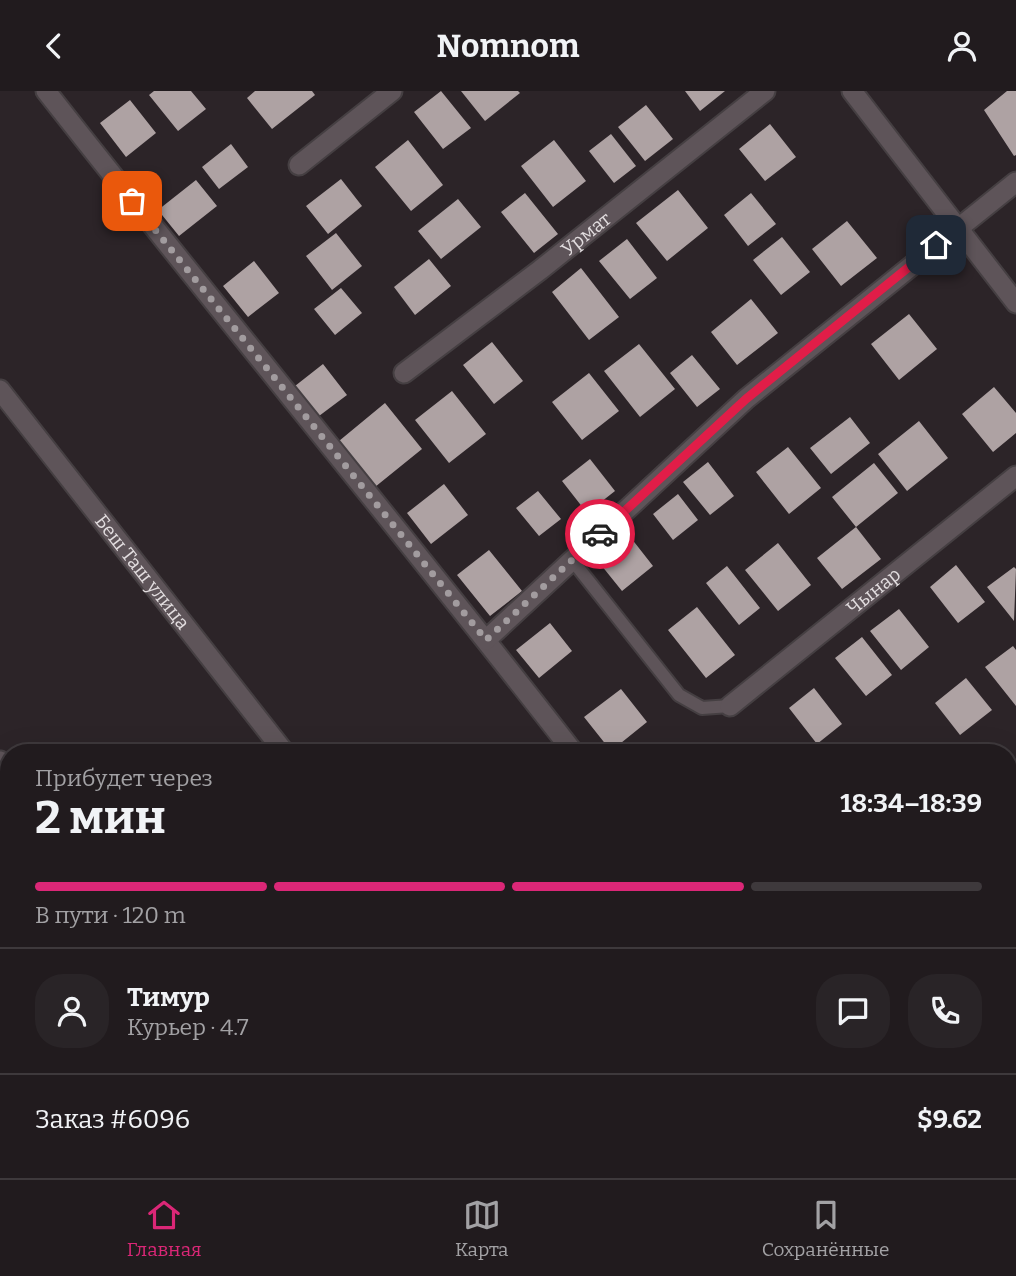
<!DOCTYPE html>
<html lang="ru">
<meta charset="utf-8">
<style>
body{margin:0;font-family:Bitter,serif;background:#292427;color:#f1f3f6;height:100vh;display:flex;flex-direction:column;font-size:26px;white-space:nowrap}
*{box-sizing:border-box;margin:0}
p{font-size:23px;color:#a2a1a4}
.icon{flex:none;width:38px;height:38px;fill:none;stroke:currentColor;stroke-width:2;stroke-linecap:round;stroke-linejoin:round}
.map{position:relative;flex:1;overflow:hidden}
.drawer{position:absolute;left:0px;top:653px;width:1017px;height:436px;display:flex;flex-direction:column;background:#211b1e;border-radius:28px 28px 0 0;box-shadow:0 7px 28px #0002,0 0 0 2px #3e393c}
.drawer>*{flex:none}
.pin{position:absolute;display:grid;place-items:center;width:60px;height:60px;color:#fff;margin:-30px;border-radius:14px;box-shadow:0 4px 10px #0006}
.courier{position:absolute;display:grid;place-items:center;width:70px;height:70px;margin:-35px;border:5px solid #e11d48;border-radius:50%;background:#fff;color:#222;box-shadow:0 2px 9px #0007}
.summary em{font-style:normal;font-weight:700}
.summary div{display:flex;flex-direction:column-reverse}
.summary{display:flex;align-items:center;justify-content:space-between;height:119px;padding:0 35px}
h1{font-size:46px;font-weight:700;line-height:52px}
.bar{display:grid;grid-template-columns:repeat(4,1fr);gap:10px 7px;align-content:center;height:84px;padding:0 35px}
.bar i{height:9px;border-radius:5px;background:#3e393c}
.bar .active{background:#db2777}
.bar p{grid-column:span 4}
.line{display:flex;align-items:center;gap:18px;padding:0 35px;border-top:2px solid #3e393c}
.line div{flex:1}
.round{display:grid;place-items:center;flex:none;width:74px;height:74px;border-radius:28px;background:#292427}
header{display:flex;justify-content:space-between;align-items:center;height:91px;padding:0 35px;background:#211b1e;font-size:32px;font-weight:700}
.dock{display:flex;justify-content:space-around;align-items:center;height:98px;border-top:2px solid #3e393c;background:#211b1e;font-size:19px;color:#a2a1a4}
.dock a{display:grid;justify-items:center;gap:4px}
.dock .active{color:#db2777}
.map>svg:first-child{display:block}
.building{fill:#aea2a3}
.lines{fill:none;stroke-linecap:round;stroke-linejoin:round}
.service-casing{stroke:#453f42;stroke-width:16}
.minor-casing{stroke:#453f42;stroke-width:23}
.secondary-casing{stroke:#453f42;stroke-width:23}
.service{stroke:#5e5459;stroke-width:12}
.minor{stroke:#5e5459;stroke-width:19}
.secondary{stroke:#5e5459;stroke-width:19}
.done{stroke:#a29c9f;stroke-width:7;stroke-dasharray:0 12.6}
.route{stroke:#e11d48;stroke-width:9}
.labels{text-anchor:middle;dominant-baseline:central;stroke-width:7;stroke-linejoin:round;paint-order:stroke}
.street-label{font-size:19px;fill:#e2dddf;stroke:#221a1e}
</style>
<header><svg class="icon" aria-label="back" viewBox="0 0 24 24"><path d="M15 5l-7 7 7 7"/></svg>Nomnom<svg class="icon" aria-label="person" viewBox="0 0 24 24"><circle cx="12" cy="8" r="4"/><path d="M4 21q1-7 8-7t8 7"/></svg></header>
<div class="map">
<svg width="1016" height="1087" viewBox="0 0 1016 1087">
<rect width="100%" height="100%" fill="#2c2428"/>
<!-- building -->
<path class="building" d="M154 0H191L206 18 178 40 149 4Z
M255 0H312L315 4 272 38 247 7Z
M441 0 471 37 443 58 414 21Z
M461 0H518L520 2 485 30Z
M685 0H725L700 20Z
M1007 0H1016V64L1014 65 984 19Z
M130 9 156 42 126 66 100 32Z
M646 14 673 48 645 70 618 36Z
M770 33 796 66 765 90 739 58Z
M611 43 636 75 614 92 589 60Z
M408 49 443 94 411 120 375 76Z
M554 49 586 90 553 116 521 75Z
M231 53 248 76 219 98 202 76Z
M341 88 362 115 328 143 306 115Z
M196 89 217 115 179 145 158 119Z
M678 99 708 137 667 170 636 132Z
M525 102 558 143 534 162 501 121Z
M751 102 776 133 748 155 724 124Z
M458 108 481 136 441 168 418 140Z
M847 130 877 167 841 195 812 158Z
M336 142 362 175 332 199 306 165Z
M782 146 810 181 781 204 753 169Z
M627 148 657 187 630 208 599 170Z
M429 168 451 195 415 224 394 196Z
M254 170 279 202 248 226 223 195Z
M581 177 619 226 589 249 552 201Z
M341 197 362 222 335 244 314 218Z
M751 208 778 242 737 274 711 241Z
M909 223 937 258 899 289 871 253Z
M492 251 523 290 494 313 463 274Z
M639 253 675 298 640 326 604 280Z
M692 264 720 298 697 316 670 282Z
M323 273 347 304 319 325 295 295Z
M589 282 619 320 582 349 552 311Z
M994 296 1016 322V342L993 361 962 323Z
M452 300 486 343 449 372 415 329Z
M385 312 422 358 375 396 339 350Z
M850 326 870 352 831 383 810 357Z
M919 330 948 367 907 400 878 363Z
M788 356 821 397 789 423 756 381Z
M590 368 615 400 587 422 562 390Z
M708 371 734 405 710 424 683 391Z
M874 372 898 402 856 436 832 406Z
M444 393 468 424 431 453 407 422Z
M538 400 561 428 539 445 516 417Z
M678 403 698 429 673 449 653 423Z
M856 436 881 468 842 498 817 467Z
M624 438 653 475 622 500 593 464Z
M778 452 811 494 778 520 745 479Z
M489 459 522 500 490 525 457 484Z
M956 474 985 511 958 532 930 496Z
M727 475 760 517 739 534 706 492Z
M1014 476 1016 478 1014 530 987 496Z
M697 516 735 564 706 587 668 539Z
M899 518 929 556 901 579 870 540Z
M550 532 572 560 539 587 516 559Z
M862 546 892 584 866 605 835 567Z
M1013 555 1016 559V615L985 576Z
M966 587 992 619 960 644 935 612Z
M814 597 842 633 817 653 789 617Z
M621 598 647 631 611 660 584 626Z
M801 655 806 662H792Z
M1008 780 1016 788V798L1008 803Z
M1016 816V833L1008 823Z
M1008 970 1016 980V1019L1008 1029Z
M578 1080H605L616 1087H573Z"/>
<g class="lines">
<!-- service casing -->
<g class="service-casing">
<path id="service" d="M572 469 679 604 702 617 730 615"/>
</g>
<!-- minor casing -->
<g class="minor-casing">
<g id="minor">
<path d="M46 0C220 222 401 439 574 662"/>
<path d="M299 74 392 0"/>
<path id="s1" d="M404 282 540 179 765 0"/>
<path id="s2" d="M0 299 285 662"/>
<path d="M486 549 746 308 1016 91"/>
<path id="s3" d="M730 615 1016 385"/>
<path d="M0 670 9 682"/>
<path d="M1008 698 1016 693"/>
<path d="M0 1029 9 1041"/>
<path d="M1008 1067 1016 1061"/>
<path d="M40 1080 45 1087"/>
<path d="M316 1080 321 1087"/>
<path d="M923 1080 935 1087"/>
<path d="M475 1087 485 1080"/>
<path d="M983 1087 992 1080"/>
</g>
</g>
<!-- secondary casing -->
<g class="secondary-casing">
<path id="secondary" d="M852 0 1016 212"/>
</g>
<!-- service -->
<use href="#service" class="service"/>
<!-- minor -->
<use href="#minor" class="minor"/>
<!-- secondary -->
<use href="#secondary" class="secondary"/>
</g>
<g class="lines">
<!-- done -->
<path class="done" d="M132 110 486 549 600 443"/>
<!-- route -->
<path class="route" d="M600 443 746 308 936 154"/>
</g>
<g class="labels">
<!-- street labels -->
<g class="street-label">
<text stroke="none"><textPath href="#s1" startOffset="229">Урмат</textPath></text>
<text stroke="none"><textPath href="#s2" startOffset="231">Беш Таш улица</textPath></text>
<text stroke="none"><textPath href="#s3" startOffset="184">Чынар</textPath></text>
</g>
</g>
</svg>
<div class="pin" style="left:132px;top:110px;background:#ea580c"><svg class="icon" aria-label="bag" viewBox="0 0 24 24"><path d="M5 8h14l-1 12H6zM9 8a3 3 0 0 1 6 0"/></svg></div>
<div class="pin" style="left:936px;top:154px;background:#1f2937"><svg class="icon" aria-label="home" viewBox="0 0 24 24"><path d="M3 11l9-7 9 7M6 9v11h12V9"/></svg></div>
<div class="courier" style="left:600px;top:443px"><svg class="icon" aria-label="car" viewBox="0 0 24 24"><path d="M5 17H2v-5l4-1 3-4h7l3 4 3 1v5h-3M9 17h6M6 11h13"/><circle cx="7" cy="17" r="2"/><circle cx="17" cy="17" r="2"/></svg></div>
<section class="drawer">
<div class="summary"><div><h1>2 мин</h1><p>Прибудет через</p></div><em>18:34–18:39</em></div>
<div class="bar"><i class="active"></i><i class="active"></i><i class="active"></i><i></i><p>В пути · 120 m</p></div>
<div class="line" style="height:126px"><a class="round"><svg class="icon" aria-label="person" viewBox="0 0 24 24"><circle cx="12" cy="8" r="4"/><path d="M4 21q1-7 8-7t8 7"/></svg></a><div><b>Тимур</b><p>Курьер · 4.7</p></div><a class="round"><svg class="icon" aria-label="chat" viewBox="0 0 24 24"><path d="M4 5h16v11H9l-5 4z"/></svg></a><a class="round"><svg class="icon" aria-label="phone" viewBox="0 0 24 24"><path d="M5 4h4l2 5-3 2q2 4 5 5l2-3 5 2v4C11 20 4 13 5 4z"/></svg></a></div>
<div class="line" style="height:91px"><div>Заказ #6096</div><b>$9.62</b></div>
</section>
</div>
<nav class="dock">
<a class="active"><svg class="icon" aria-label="home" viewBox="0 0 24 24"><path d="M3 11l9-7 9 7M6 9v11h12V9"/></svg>Главная</a>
<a><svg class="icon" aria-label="map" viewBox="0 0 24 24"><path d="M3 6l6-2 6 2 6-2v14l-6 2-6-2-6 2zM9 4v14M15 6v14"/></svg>Карта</a>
<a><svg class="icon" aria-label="saved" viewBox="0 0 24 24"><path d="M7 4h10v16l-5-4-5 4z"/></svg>Сохранённые</a>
</nav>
